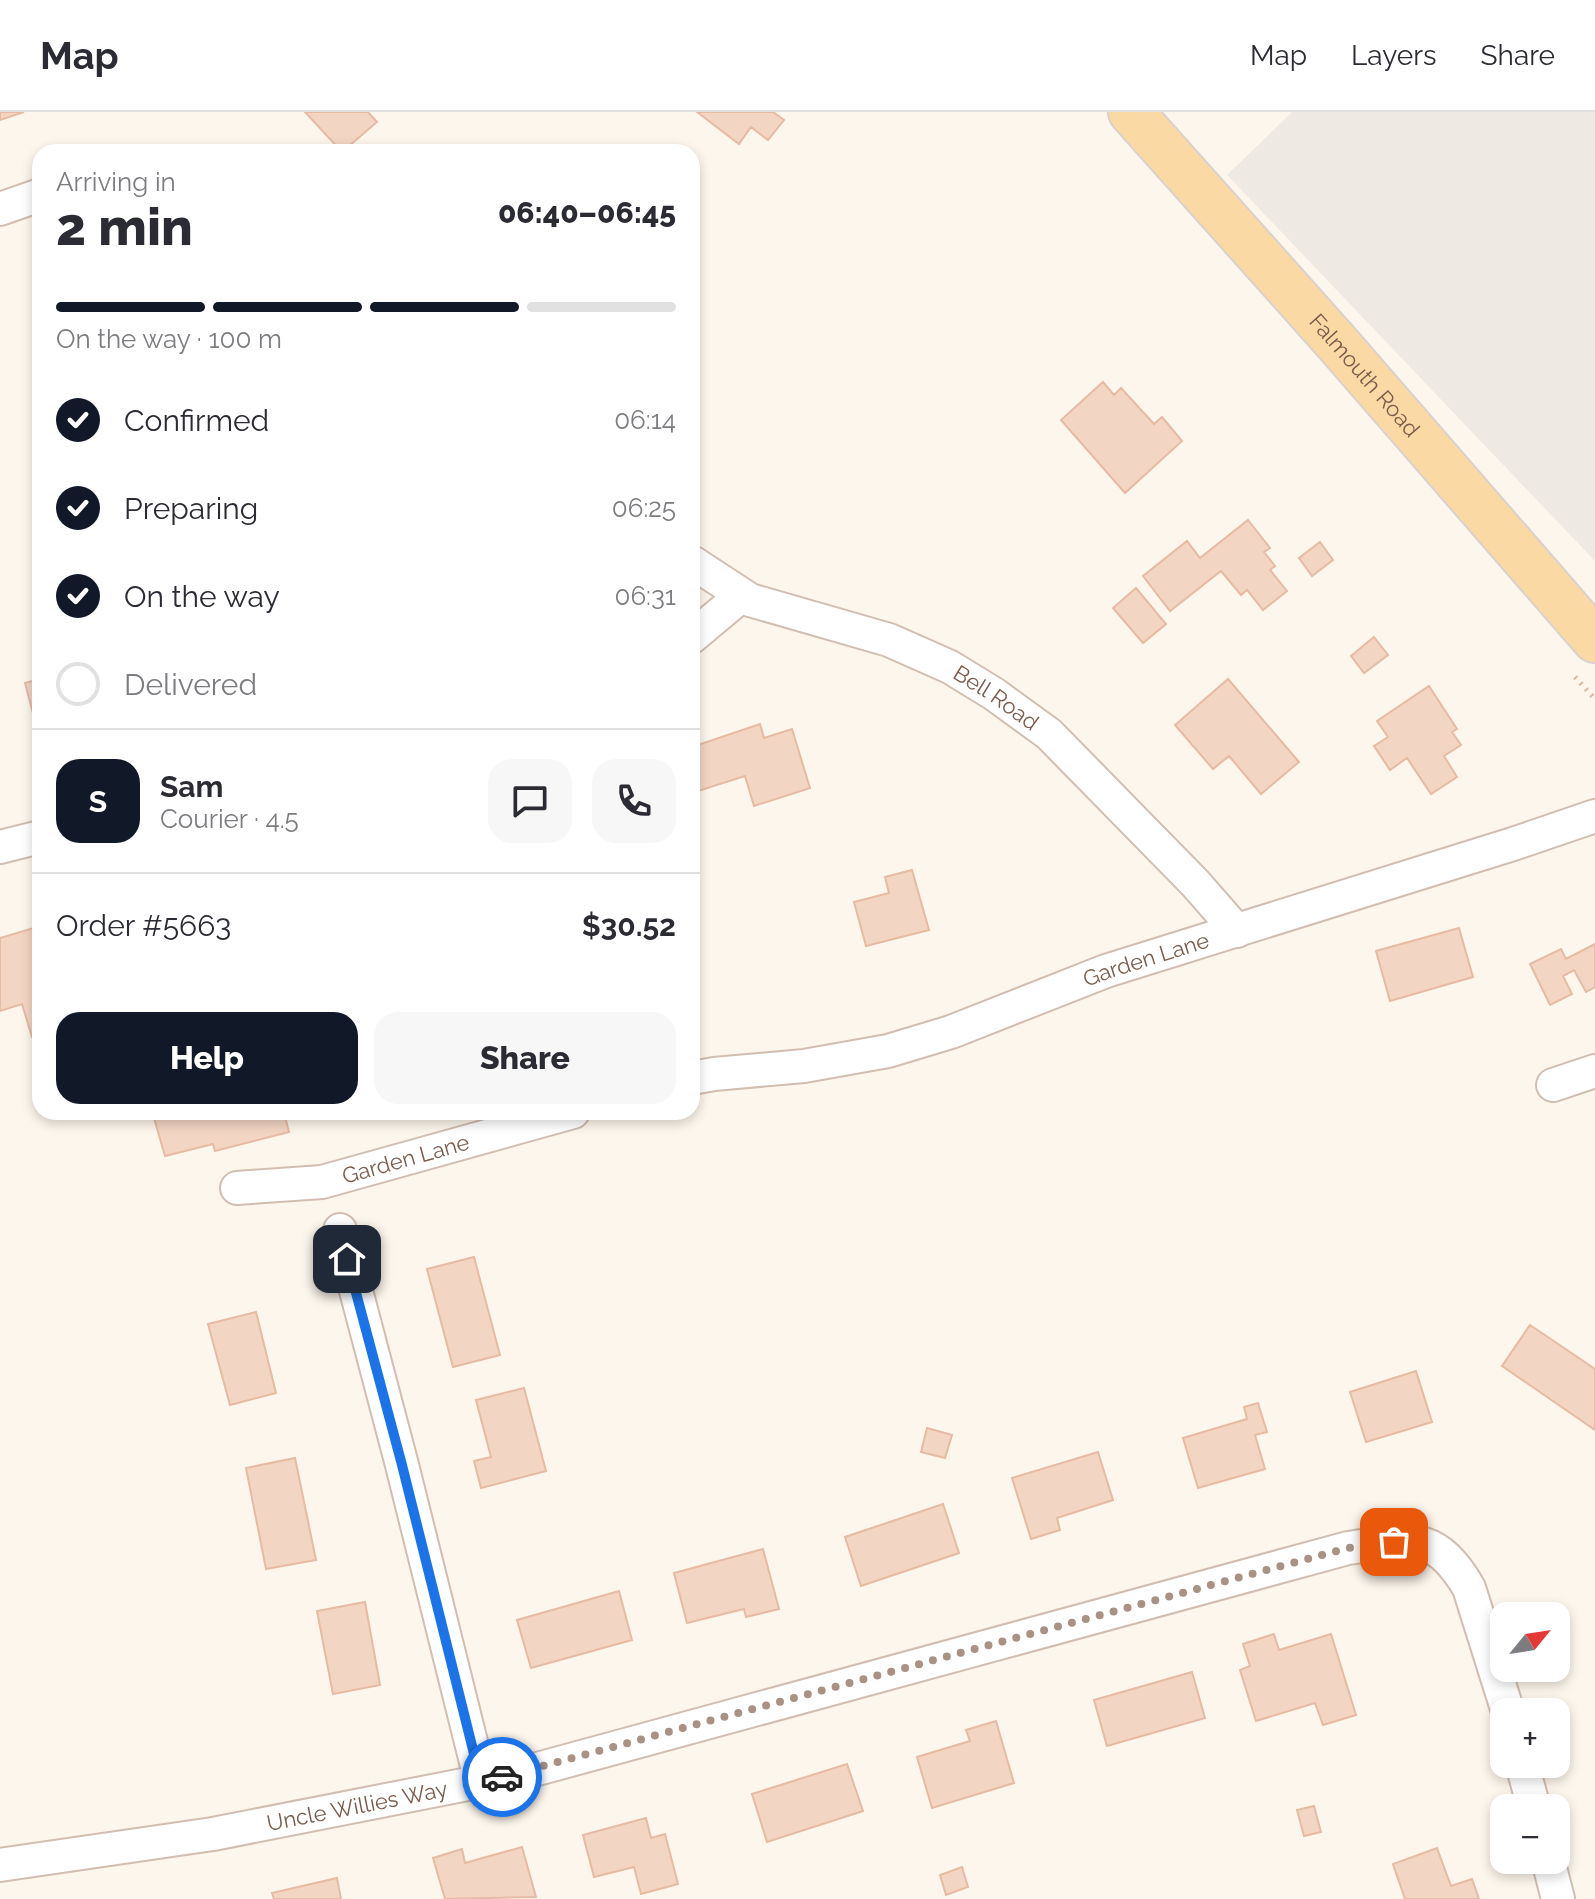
<!DOCTYPE html>
<meta charset="utf-8">
<style>
body{margin:0;font-family:Raleway,sans-serif;background:#f7f7f7;color:#2b2b33;height:100vh;display:flex;flex-direction:column;font-size:30px;white-space:nowrap}
*{box-sizing:border-box;margin:0}
p{font-size:26px;color:#7c7c81}
.icon{flex:none;width:44px;height:44px;fill:none;stroke:currentColor;stroke-width:2;stroke-linecap:round;stroke-linejoin:round}
.map{position:relative;flex:1;overflow:hidden}
.details{position:absolute;left:32px;top:32px;width:668px;height:976px;display:flex;flex-direction:column;background:#fff;border-radius:24px;box-shadow:0 4px 12px #0003}
.details>*{flex:none}
.needle{width:52px;rotate:60deg}
.tools{position:absolute;left:1490px;top:1490px;display:grid;gap:16px}
.tools a{display:grid;place-items:center;width:80px;height:80px;border-radius:16px;background:#fff;box-shadow:0 4px 12px #0003;font-size:40px}
.pin{position:absolute;display:grid;place-items:center;width:68px;height:68px;color:#fff;margin:-34px;border-radius:16px;box-shadow:0 4px 12px #0006}
.courier{position:absolute;display:grid;place-items:center;width:80px;height:80px;margin:-40px;border:6px solid #1a73e8;border-radius:50%;background:#fff;color:#222;box-shadow:0 2px 10px #0007}
.head em{font-style:normal;font-weight:800}
.head div{display:flex;flex-direction:column-reverse}
.head{display:flex;align-items:center;justify-content:space-between;height:136px;padding:0 24px}
h1{font-size:52px;font-weight:800;line-height:60px}
.bar{display:grid;grid-template-columns:repeat(4,1fr);gap:12px 8px;align-content:center;height:96px;padding:0 24px}
.bar i{height:10px;border-radius:6px;background:#e1e1e2}
.bar .selected{background:#111827}
.bar p{grid-column:span 4}
.line{display:flex;align-items:center;gap:20px;padding:0 24px;border-top:2px solid #e1e1e2}
.line div{flex:1}
.round{display:grid;place-items:center;flex:none;width:84px;height:84px;border-radius:24px;background:#f7f7f7}
ol{padding:0 24px;list-style:none}
li{display:flex;align-items:center;gap:24px;height:88px}
li p{margin-inline-start:auto}
li .icon{padding:8px;border-radius:50%;background:#111827;color:#fff;stroke-width:4}
li:last-child{color:#7c7c81}
li i{width:44px;height:44px;border:4px solid #e1e1e2;border-radius:50%}
.action{display:flex;gap:16px;margin-top:auto;padding:16px 24px}
.action a{flex:1;height:92px;border-radius:24px;background:#111827;color:#fff;font-size:32px;font-weight:800;line-height:92px;text-align:center}
.action a+a{background:#f7f7f7;color:#2b2b33}
header{display:flex;align-items:center;gap:48px;box-sizing:border-box;height:112px;padding:0 40px;background:#fff;border-bottom:2px solid #e1e1e2}
header strong{font-size:38px}
nav{display:flex;gap:44px;margin-inline-start:auto;font-size:28px}
.map>svg:first-child{display:block}
.industrial{fill:#efe9e4}
.building{fill:#f3d5c3;stroke:#e6bba3;stroke-width:2}
.lines{fill:none;stroke-linecap:round;stroke-linejoin:round}
.street-casing{stroke:#d1beb0;stroke-width:36}
.primary-casing{stroke:#dad1cd;stroke-width:48}
.path{stroke:#d9b8a5;stroke-width:5;stroke-dasharray:2 6;stroke-linecap:butt}
.street{stroke:#fff;stroke-width:32}
.primary{stroke:#fbd9a5;stroke-width:44}
.done{stroke:#a89285;stroke-width:8;stroke-dasharray:0 14.4}
.route{stroke:#1a73e8;stroke-width:10}
.labels{text-anchor:middle;dominant-baseline:central;stroke-width:6;stroke-linejoin:round;paint-order:stroke}
.street-label{font-size:22px;fill:#7a5c4d;stroke:#fffaf3}
</style>
<header>
<strong>Map</strong>
<nav><a>Map</a><a>Layers</a><a>Share</a></nav>
</header>
<div class="map">
<svg width="1595" height="1787" viewBox="0 0 1595 1787">
<rect width="100%" height="100%" fill="#fdf6ec"/>
<!-- industrial -->
<path class="industrial" d="M1292 0H1595V449L1227 63Z"/>
<!-- building -->
<path class="building" d="M0 0H24L0 8Z
M305 0H368L377 10 342 40Z
M697 0H773L784 8 768 28 751 15 739 32Z
M1103 270 1114 283 1121 276 1154 312 1162 305 1182 329 1125 381 1061 308Z
M1248 408 1270 436 1264 440 1275 454 1270 458 1287 479 1263 498 1247 478 1241 483 1221 459 1170 499 1143 464 1187 429 1200 446Z
M1320 430 1333 448 1312 464 1299 446Z
M1136 476 1166 512 1143 531 1113 496Z
M1374 525 1388 543 1364 561 1351 544Z
M40 567V628L25 571Z
M1228 567 1299 650 1261 682 1229 644 1213 657 1175 613Z
M1429 574 1457 617 1452 620 1461 633 1444 644 1457 665 1431 682 1407 646 1390 658 1374 634 1388 625 1377 609Z
M760 612 764 626 792 617 810 676 754 694 745 664 692 681V635Z
M912 758 929 818 866 834 854 790 889 781 885 765Z
M40 814V923L32 925 22 892 0 899V826Z
M1459 816 1473 865 1390 889 1376 839Z
M1595 832V875L1586 880 1574 858 1563 864 1572 882 1550 893 1530 852 1561 837 1566 847Z
M180 1000H284L289 1020 215 1039 213 1032 165 1044 154 1006Z
M474 1145 500 1243 453 1255 427 1157Z
M256 1200 276 1281 230 1293 208 1212Z
M1530 1213 1595 1257V1318L1502 1254Z
M1416 1259 1432 1310 1366 1330 1350 1280Z
M524 1276 546 1359 481 1376 474 1349 491 1345 476 1288Z
M1258 1291 1267 1320 1255 1323 1265 1357 1198 1376 1183 1326 1247 1307 1244 1295Z
M927 1316 952 1323 945 1346 921 1340Z
M1098 1340 1113 1388 1057 1406 1060 1418 1031 1427 1012 1366Z
M295 1346 316 1448 266 1457 246 1356Z
M943 1392 959 1441 861 1474 845 1425Z
M763 1437 779 1497 746 1505 744 1497 687 1511 674 1461Z
M619 1479 632 1528 531 1556 517 1508Z
M365 1490 380 1573 333 1582 317 1499Z
M1274 1522 1279 1538 1331 1522 1356 1603 1323 1613 1315 1591 1256 1609 1240 1558 1250 1554 1243 1532Z
M1192 1560 1205 1606 1107 1634 1094 1588Z
M996 1609 1014 1671 932 1696 917 1645 970 1629 966 1618Z
M847 1652 863 1699 767 1730 752 1682Z
M1314 1694 1321 1720 1304 1724 1297 1698Z
M646 1706 651 1726 665 1722 678 1772 641 1782 634 1755 594 1765 583 1723Z
M522 1735 536 1785 445 1787 433 1746 462 1737 465 1751Z
M1437 1736 1451 1774 1472 1767 1479 1787H1405L1393 1752Z
M962 1755 968 1775 946 1783 940 1763Z
M337 1766 341 1787H274L272 1781Z"/>
<g class="lines">
<!-- street casing -->
<g class="street-casing">
<g id="street">
<path d="M0 97 40 83"/>
<path id="s1" d="M692 450 750 488 889 528 950 555 994 582 1049 622 1196 772 1237 819"/>
<path d="M692 525 741 484"/>
<path d="M0 735 40 725"/>
<path id="s2" d="M692 966 714 962 804 954 888 939 951 920 1106 859 1513 732 1595 704"/>
<path d="M1553 973 1595 959"/>
<path id="s3" d="M237 1076 322 1070 573 1000"/>
<path d="M340 1118 402 1353 481 1670"/>
<path d="M1522 1652 1534 1696"/>
<path d="M1548 1748 1558 1787"/>
<path id="s4" d="M0 1753 213 1722 519 1662 1348 1436C1408 1428 1434 1416 1469 1476L1508 1600"/>
</g>
</g>
<!-- primary casing -->
<g class="primary-casing">
<g id="primary">
<path id="s5" d="M1131 0 1338 232 1595 528"/>
</g>
</g>
<!-- path -->
<path class="path" d="M1575 565 1595 587"/>
<!-- street -->
<use href="#street" class="street"/>
<!-- primary -->
<use href="#primary" class="primary"/>
</g>
<g class="lines">
<!-- done -->
<path class="done" d="M502 1665 1348 1436 1394 1430"/>
<!-- route -->
<path class="route" d="M347 1147 402 1353 481 1670 502 1665"/>
</g>
<g class="labels">
<!-- street labels -->
<g class="street-label">
<text stroke="none"><textPath href="#s5" startOffset="352">Falmouth Road</textPath></text>
<text stroke="none"><textPath href="#s1" startOffset="336">Bell Road</textPath></text>
<text stroke="none"><textPath href="#s2" startOffset="472">Garden Lane</textPath></text>
<text stroke="none"><textPath href="#s3" startOffset="172">Garden Lane</textPath></text>
<text stroke="none"><textPath href="#s4" startOffset="362">Uncle Willies Way</textPath></text>
</g>
</g>
</svg>
<div class="tools">
<a><svg class="needle" viewBox="-14 -14 28 28"><path d="M0-13l5 13h-10z" fill="#e53935"/><path d="M0 13l5-13h-10z" fill="#7c7c81"/></svg></a>
<a>+</a>
<a>−</a>
</div>
<div class="pin" style="left:1394px;top:1430px;background:#ea580c"><svg class="icon" aria-label="bag" viewBox="0 0 24 24"><path d="M5 8h14l-1 12H6zM9 8a3 3 0 0 1 6 0"/></svg></div>
<div class="pin" style="left:347px;top:1147px;background:#1f2937"><svg class="icon" aria-label="home" viewBox="0 0 24 24"><path d="M3 11l9-7 9 7M6 9v11h12V9"/></svg></div>
<div class="courier" style="left:502px;top:1665px"><svg class="icon" aria-label="car" viewBox="0 0 24 24"><path d="M5 17H2v-5l4-1 3-4h7l3 4 3 1v5h-3M9 17h6M6 11h13"/><circle cx="7" cy="17" r="2"/><circle cx="17" cy="17" r="2"/></svg></div>
<section class="details">
<div class="head"><div><h1>2 min</h1><p>Arriving in</p></div><em>06:40–06:45</em></div>
<div class="bar"><i class="selected"></i><i class="selected"></i><i class="selected"></i><i></i><p>On the way · 100 m</p></div>
<ol>
<li><svg class="icon" aria-label="check" viewBox="0 0 24 24"><path d="M5 12l5 5 9-10"/></svg>Confirmed<p>06:14</p></li>
<li><svg class="icon" aria-label="check" viewBox="0 0 24 24"><path d="M5 12l5 5 9-10"/></svg>Preparing<p>06:25</p></li>
<li><svg class="icon" aria-label="check" viewBox="0 0 24 24"><path d="M5 12l5 5 9-10"/></svg>On the way<p>06:31</p></li>
<li><i></i>Delivered</li>
</ol>
<div class="line" style="height:144px"><b class="round" style="background:#111827;color:#fff">S</b><div><b>Sam</b><p>Courier · 4.5</p></div><a class="round"><svg class="icon" aria-label="chat" viewBox="0 0 24 24"><path d="M4 5h16v11H9l-5 4z"/></svg></a><a class="round"><svg class="icon" aria-label="phone" viewBox="0 0 24 24"><path d="M5 4h4l2 5-3 2q2 4 5 5l2-3 5 2v4C11 20 4 13 5 4z"/></svg></a></div>
<div class="line" style="height:104px"><div>Order #5663</div><b>$30.52</b></div>
<div class="action"><a>Help</a><a>Share</a></div>
</section>
</div>
